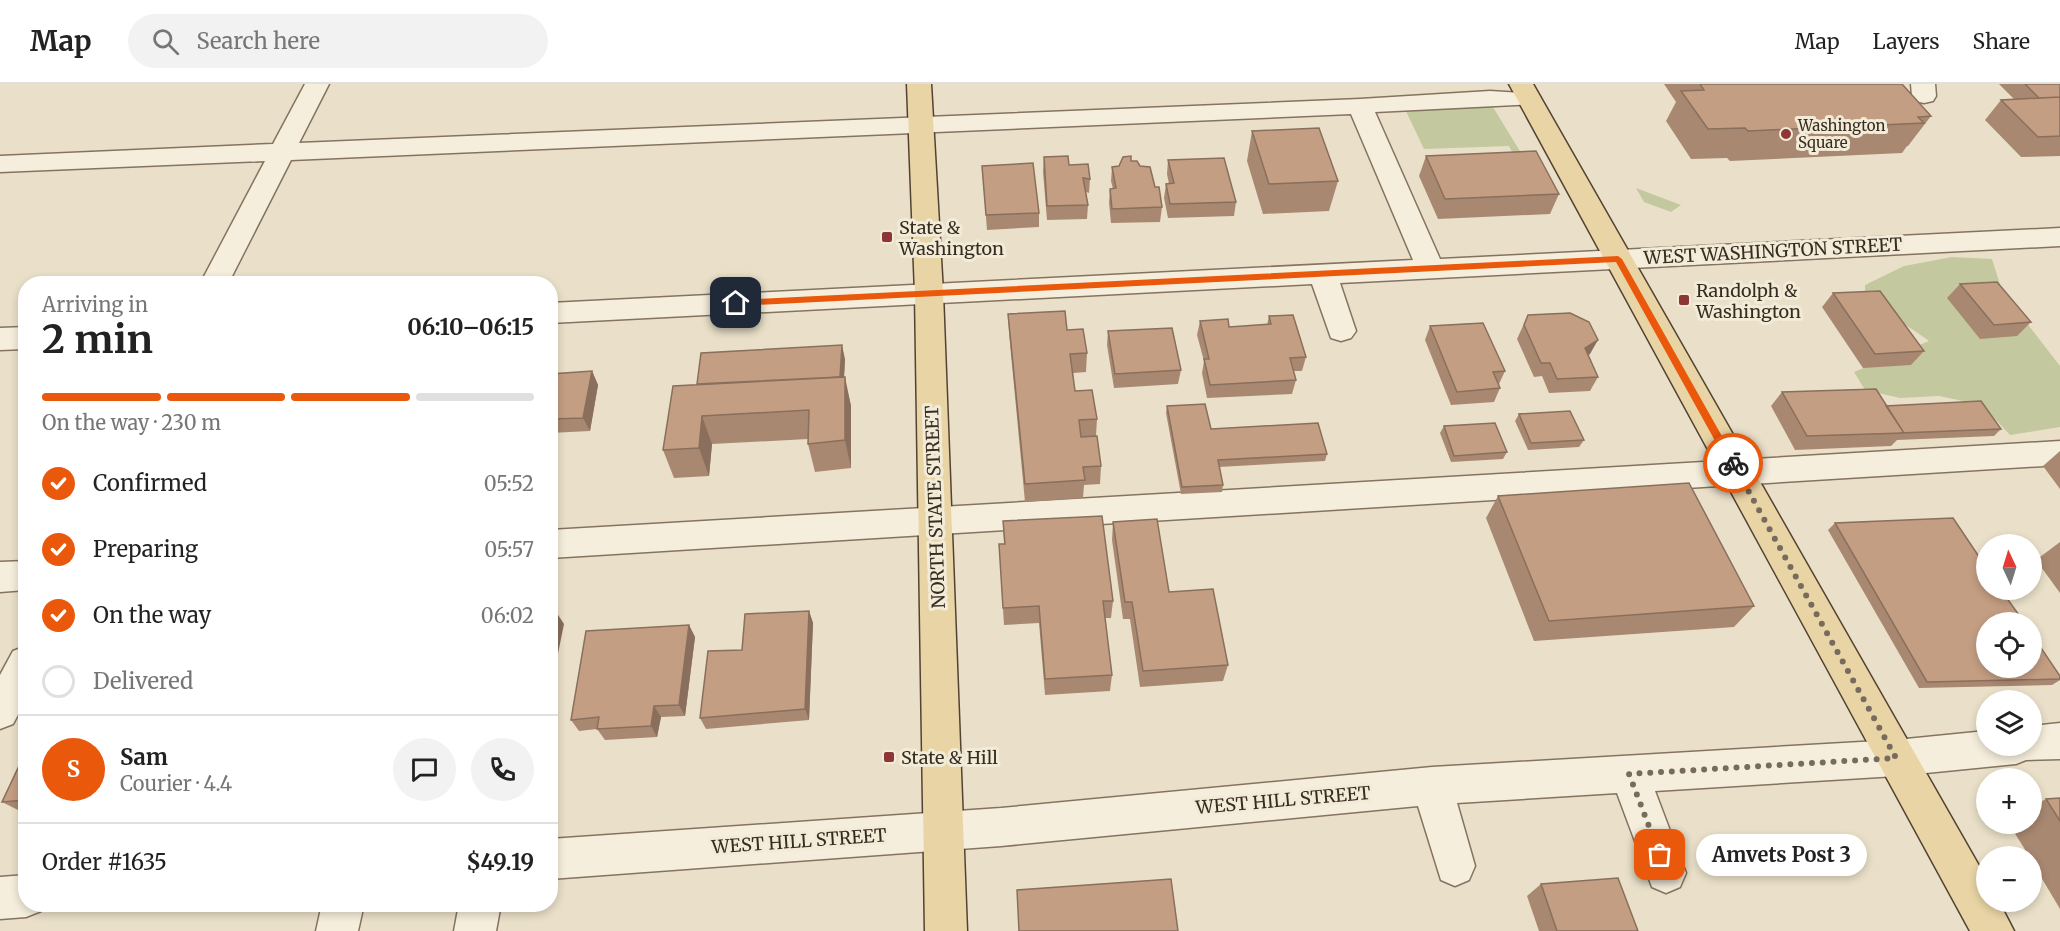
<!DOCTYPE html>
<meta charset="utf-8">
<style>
body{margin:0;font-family:Merriweather,serif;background:#f2f2f2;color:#222;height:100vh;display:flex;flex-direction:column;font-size:22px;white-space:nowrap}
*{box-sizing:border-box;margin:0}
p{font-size:20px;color:#767676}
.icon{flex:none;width:33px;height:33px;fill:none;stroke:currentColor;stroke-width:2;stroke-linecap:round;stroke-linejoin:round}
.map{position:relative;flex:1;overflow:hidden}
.sheet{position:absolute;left:18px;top:192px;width:540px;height:636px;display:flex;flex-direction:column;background:#fff;border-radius:24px;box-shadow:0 3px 9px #0003}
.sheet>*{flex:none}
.needle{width:39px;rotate:356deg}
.fabs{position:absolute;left:1976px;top:450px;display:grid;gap:12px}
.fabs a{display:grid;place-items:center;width:66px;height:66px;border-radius:50%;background:#fff;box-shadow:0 3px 9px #0003;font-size:30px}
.pin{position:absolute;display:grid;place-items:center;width:51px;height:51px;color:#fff;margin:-26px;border-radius:12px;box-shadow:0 3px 9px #0006}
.courier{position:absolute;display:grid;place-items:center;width:60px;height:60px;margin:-30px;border:4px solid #ea580c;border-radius:50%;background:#fff;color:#222;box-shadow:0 2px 8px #0007}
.bubble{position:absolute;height:42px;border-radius:21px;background:#fff;box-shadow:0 3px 9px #0003;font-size:20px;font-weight:700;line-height:42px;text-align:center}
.overview em{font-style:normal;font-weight:700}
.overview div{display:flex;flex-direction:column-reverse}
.overview{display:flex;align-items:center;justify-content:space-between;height:102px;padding:0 24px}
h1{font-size:39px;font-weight:700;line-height:45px}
.bar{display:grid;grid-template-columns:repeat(4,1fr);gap:9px 6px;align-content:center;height:72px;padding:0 24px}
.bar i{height:8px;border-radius:4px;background:#e0e0e0}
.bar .current{background:#ea580c}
.bar p{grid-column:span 4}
.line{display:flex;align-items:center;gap:15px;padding:0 24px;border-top:2px solid #e0e0e0}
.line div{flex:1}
.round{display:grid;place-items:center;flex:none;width:63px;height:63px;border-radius:32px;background:#f2f2f2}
ol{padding:0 24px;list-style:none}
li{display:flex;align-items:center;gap:18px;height:66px}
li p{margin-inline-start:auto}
li .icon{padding:6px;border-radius:50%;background:#ea580c;color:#fff;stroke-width:4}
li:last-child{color:#767676}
li i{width:33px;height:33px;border:3px solid #e0e0e0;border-radius:50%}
header{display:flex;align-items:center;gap:36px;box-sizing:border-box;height:84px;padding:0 30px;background:#fff;border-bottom:2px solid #e0e0e0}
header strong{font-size:28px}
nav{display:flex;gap:33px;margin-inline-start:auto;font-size:21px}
.search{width:420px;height:54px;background:#f2f2f2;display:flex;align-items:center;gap:15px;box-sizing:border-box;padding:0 21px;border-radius:33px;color:#767676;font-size:22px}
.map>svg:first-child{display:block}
.green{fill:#c3c89e}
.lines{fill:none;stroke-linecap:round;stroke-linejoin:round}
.minor-casing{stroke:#85735f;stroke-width:3}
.major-casing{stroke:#534233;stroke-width:3}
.minor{fill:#f6eedc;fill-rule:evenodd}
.major{fill:#e9d4a5;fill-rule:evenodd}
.wall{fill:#a98871}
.shaded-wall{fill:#896f5c}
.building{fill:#c49e83;stroke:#896f5c;stroke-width:1.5}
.route{fill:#ea580c}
.done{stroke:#766b5c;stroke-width:6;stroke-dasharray:0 10.8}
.poi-dot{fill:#8e3536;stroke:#f2ebd8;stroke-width:2}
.labels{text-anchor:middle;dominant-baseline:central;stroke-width:6;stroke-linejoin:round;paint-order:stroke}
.far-poi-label{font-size:15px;fill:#372c21;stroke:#f2ebd8;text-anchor:start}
.poi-label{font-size:18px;fill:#372c21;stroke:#f2ebd8;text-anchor:start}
.street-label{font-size:18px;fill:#372c21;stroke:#f2ebd8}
</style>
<header>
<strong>Map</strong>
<div class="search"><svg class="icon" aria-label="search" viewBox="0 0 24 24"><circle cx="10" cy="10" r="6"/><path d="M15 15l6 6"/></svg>Search here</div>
<nav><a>Map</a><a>Layers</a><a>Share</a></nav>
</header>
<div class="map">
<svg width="2060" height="847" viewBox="0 0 2060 847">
<rect width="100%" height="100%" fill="#eae0c9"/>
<!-- green -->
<path class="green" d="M1491 20 1523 72 1513 70 1509 62 1424 65 1404 23Z
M1636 104 1681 121 1671 128 1644 118Z
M1952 173 1992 175 2002 207 2060 282V343L2010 351 1982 321 1939 312 1900 314 1865 306 1854 288 1929 257C1908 241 1885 230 1865 213V201L1904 182Z"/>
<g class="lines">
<!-- minor casing -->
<g class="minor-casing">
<path id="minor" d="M305 0H329L299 59 1360 15 1490 7 1538 10 1541 15 1538 20 1375 28 1440 175 2060 144V162L1340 199 1356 247 1351 254 1341 257 1331 254 1312 200 550 239V219L1413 176 1351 30 291 76 228 200H200L265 77 0 88V72L273 60Z
M1911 0H1935L1936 12 1933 17 1924 19 1915 17 1912 12Z
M26 243V265L0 266V244Z
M2060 357V381L550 474V446Z
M26 477V506L0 508V478Z
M26 562V616L13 640 0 645V591L13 567Z
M2060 639V675L2026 676 2016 680 1896 692 1655 707 1686 789 1680 803 1666 809 1652 803 1617 709 1457 719 1475 782 1469 796 1455 802 1441 796 1418 722 1001 762 550 795V755L1001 724 1432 683 1896 656 1986 647V662H2031V642Z
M26 791V820H43L41 827 26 833 0 835V793Z
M322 820H364L358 847H316Z
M459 820H501L496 847H454Z"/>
</g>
<!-- major casing -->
<g class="major-casing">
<path id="major" d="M907 0H931L943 209 967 847H925L915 209Z
M1509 0H1533L1986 794V818H1999L2014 847H1970Z"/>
</g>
<!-- minor -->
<use href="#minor" class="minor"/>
<!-- major -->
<use href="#major" class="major"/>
</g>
<!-- wall -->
<path class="wall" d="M1664 0H1902L1931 32 1908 62H1907L1902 69 1730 77 1727 74 1691 75 1666 37 1676 18Z
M1999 0H2060V72L2021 73 1985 36 2001 16 2014 15Z
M1252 47 1338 97 1329 127 1263 130 1247 77Z
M1426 72 1559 110 1550 130 1438 135 1419 92Z
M1044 73 1069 81 1090 95 1089 109 1086 108 1088 121 1087 135 1047 136 1043 88Z
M1168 76 1236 118 1234 132 1168 134 1164 114 1166 100H1169L1167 90Z
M1131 77 1140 82 1155 103 1162 123 1160 138 1111 139 1109 119 1110 105H1113L1111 97 1112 83 1119 82Z
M982 82 1039 129V143L987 146Z
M1960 200 2031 238 2017 252 1980 255 1947 214Z
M1833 209 1924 267 1911 281 1863 284 1822 223Z
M1008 230 1067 246 1087 269 1086 288 1073 289 1075 307 1097 335 1096 352 1101 382 1100 400 1084 401 1083 414 1025 418 1009 249Z
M1528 231 1590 270 1588 271 1598 293 1590 307 1549 309 1542 292 1534 293 1517 255Z
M1269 232 1306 273 1302 287H1293L1296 296 1292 310 1207 314 1202 289 1204 277 1197 251 1200 237 1229 243 1267 241Z
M1430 242 1505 287 1499 300 1500 304 1494 318 1451 321 1425 256Z
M1108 247 1181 286 1178 300 1114 304 1107 261Z
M845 275 844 293 851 322V384L815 388 808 360V355L712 360 709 392 674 394 663 366 697 300Z
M592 287 598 301 590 347 550 349V290Z
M1782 308 1886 321 2001 345 1994 352 1897 356 1891 362 1795 366 1771 322Z
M1167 322 1211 345 1327 370 1325 377 1219 383 1223 401 1222 408 1181 410 1166 329Z
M1519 330 1584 356 1579 363 1528 366 1515 337Z
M1444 342 1507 368 1503 375 1451 378 1440 349Z
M2060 367V405L2043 382Z
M1498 412 1754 522 1734 543 1534 557 1486 434Z
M1003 437 1113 517 1111 534H1105L1112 591 1110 607 1045 611 1039 539 1004 541 999 460H1004Z
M1113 438 1228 581 1223 597 1140 603 1130 535H1123L1112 456Z
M1835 439 2060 592V596L2052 601 1919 604 1828 446Z
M2060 458V509L2036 476Z
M809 527 813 539 809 636 706 645 700 634 742 566Z
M689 541 695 553 685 632 661 633 657 653 605 656 597 645 579 647 571 636Z
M26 667V730L2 718Z
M2060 714V825L2031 776V772H2029L2009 740H2031V723L2046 715Z
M1541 800 1638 847H1539L1527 812Z"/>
<!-- shaded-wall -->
<path class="shaded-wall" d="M1598 256 1590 270 1577 278 1585 264Z
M842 261 845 275 843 313 840 299Z
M592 287 598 301 590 347 583 334Z
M845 293 851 322V384L845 356Z
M702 332 712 360 709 392 699 364Z
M553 523 564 540 550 609V535Z
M809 527 813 539 809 636 805 625Z
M689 541 695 553 685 632 679 621Z
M654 622 661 633 657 653 651 642Z"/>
<!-- building -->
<path class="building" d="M1700 0H1902L1931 32 1918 33 1924 39 1748 47 1745 44 1708 45 1681 7 1704 6Z
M2025 0H2060V13L2039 14Z
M2060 13V52L2038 53 2001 16Z
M1319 44 1338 97 1269 100 1252 47Z
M1536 67 1559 110 1445 115 1426 72Z
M1068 72 1069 81 1088 80 1090 95 1083 94 1088 121 1047 122 1044 73Z
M1131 72V77H1137L1140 82 1150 83 1155 103H1159L1162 123 1112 125 1110 105 1116 104 1112 83 1119 82 1123 73Z
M1224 74 1236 118 1170 120 1166 100 1174 99 1168 76Z
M1033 79 1039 129 986 131 982 82Z
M1997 198 2031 238 1994 241 1960 200Z
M1880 207 1924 267 1875 270 1833 209Z
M1065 227 1067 246 1083 245 1087 269 1070 270 1075 307 1092 306 1097 335 1079 336 1081 353 1097 352 1101 382 1083 383 1085 396 1025 400 1008 230Z
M1570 229 1589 238 1598 256 1585 264 1598 293 1557 295 1550 279H1541L1524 241 1528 231Z
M1293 231 1306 273 1290 274 1296 296 1210 301 1204 275H1209L1200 237 1228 235 1229 243 1271 240 1269 232Z
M1483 239 1505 287 1493 288 1500 304 1457 308 1430 242Z
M1172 244 1181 286 1115 290 1108 247Z
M842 261 840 293 697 300 701 269Z
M592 287 583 334 550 335V290Z
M845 293V356L808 360 809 326 702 332 699 364 663 366 673 302Z
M1876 305 1904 349 1807 352 1782 308Z
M1981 317 2001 345 1899 349H1904L1886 322Z
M1205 320 1211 345 1318 339 1327 370 1218 376 1223 401 1182 403 1167 322Z
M1570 327 1584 356 1531 359 1519 330Z
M1495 339 1507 368 1454 372 1444 342Z
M1689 399 1754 522 1549 537 1498 412Z
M1102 432 1113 517H1103L1112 591 1045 595 1039 522 1003 524 999 460H1005L1003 437Z
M1953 434 1986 483V506H2001L2024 538H1986V584H2031V549L2060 592V595L1927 598 1835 439Z
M1157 435 1169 508 1213 505 1228 581 1143 587 1132 518H1125L1113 438Z
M550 523H553L550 535Z
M809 527 805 625 700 634 708 567 742 566 745 530Z
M689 541 679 621 654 622 651 642 597 645 599 633 571 636 586 547Z
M26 667V716L2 718Z
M2060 714V737L2046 715Z
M1618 794 1638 847H1557L1541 800Z
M1171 795 1178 847H1019L1017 806Z"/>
<!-- route -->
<path class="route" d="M1618 172 1622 175 1736 377V382H1729L1616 178 736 222 732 219 736 216Z"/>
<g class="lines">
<!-- done -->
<path class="done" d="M1660 771 1629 690 1896 674 1733 379"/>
</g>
<!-- markers -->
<g class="poi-dot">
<circle cx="1786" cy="50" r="6"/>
<rect x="881" y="147" width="12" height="12" rx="3"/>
<rect x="1678" y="210" width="12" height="12" rx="3"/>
<rect x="883" y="667" width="12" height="12" rx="3"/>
</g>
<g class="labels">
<!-- far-poi labels -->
<g class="far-poi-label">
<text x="1798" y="41">Washington<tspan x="1798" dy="17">Square</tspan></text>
</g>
<!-- poi labels -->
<g class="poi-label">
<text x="899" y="143">State &amp;<tspan x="899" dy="21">Washington</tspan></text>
<text x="1696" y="206">Randolph &amp;<tspan x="1696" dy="21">Washington</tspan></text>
<text x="901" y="673">State &amp; Hill</text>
</g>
<!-- street labels -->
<g class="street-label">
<text transform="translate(1773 167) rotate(-3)">WEST WASHINGTON STREET</text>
<text transform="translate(935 423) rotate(-92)">NORTH STATE STREET</text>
<text transform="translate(1283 716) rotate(-5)">WEST HILL STREET</text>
<text transform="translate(799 757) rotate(-4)">WEST HILL STREET</text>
</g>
</g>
</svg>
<div class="fabs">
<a><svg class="needle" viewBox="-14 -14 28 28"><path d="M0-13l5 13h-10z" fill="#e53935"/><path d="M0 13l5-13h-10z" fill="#767676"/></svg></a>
<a><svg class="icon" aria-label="locate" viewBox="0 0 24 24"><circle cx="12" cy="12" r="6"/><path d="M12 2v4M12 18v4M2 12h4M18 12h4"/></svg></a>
<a><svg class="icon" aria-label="layers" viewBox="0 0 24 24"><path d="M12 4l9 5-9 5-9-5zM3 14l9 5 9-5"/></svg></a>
<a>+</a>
<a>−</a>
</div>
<div class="pin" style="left:1660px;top:771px;background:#ea580c"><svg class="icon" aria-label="bag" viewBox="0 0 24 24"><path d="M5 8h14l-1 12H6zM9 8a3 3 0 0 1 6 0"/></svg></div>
<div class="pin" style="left:736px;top:219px;background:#1f2937"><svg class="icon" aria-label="home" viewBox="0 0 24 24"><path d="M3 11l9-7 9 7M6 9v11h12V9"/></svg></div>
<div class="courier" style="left:1733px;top:379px"><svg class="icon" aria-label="bike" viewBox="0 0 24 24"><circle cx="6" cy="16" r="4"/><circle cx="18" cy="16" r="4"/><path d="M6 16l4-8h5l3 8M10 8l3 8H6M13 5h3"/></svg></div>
<div class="bubble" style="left:1696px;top:750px;width:171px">Amvets Post 3</div>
<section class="sheet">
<div class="overview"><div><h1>2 min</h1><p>Arriving in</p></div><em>06:10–06:15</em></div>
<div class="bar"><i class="current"></i><i class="current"></i><i class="current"></i><i></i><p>On the way · 230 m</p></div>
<ol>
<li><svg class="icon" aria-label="check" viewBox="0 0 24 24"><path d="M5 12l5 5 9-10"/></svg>Confirmed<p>05:52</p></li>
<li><svg class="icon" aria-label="check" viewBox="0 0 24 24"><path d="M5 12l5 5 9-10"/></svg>Preparing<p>05:57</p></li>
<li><svg class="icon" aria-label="check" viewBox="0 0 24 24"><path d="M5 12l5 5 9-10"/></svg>On the way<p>06:02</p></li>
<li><i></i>Delivered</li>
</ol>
<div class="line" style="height:108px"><b class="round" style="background:#ea580c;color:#fff">S</b><div><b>Sam</b><p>Courier · 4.4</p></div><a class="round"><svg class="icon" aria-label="chat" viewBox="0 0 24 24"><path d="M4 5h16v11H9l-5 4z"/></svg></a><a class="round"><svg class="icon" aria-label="phone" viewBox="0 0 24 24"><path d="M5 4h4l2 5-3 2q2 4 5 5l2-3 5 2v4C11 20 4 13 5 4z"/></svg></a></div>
<div class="line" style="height:78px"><div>Order #1635</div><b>$49.19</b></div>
</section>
</div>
